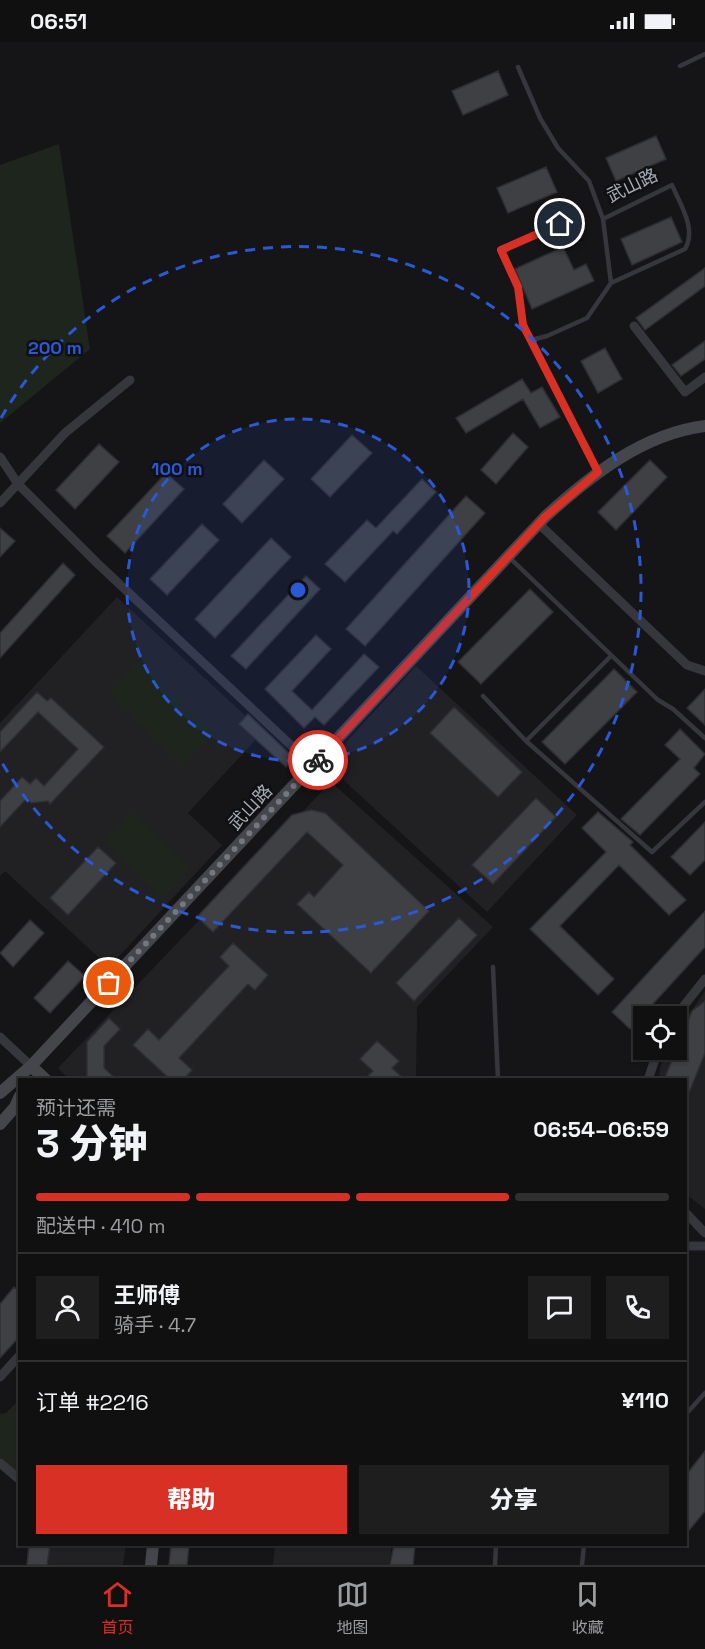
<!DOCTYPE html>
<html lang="zh">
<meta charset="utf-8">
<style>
body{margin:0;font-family:"Space Grotesk","Noto Sans SC",sans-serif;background:#1e1e1f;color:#f1f3f6;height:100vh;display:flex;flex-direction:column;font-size:22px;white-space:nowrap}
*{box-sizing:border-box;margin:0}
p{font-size:20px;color:#9c9d9f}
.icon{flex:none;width:33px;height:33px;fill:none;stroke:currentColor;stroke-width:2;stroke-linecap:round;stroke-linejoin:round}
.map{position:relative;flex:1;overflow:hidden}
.details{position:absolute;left:18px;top:1036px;width:669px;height:468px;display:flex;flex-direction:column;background:#101011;border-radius:0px;box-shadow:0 2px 4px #0004,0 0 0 2px #303031}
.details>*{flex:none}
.buttons{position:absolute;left:633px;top:964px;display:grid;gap:12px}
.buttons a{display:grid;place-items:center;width:54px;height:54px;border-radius:0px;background:#101011;box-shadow:0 2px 4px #0004,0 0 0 2px #303031;font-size:30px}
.pin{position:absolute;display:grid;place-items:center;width:51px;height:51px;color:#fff;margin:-26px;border:3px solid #fff;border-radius:50%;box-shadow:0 2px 6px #0007}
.courier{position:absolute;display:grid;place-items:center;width:60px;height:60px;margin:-30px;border:4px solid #d93025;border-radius:50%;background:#fff;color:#222;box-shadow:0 2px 8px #0007}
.summary em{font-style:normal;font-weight:800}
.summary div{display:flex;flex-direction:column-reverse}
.summary{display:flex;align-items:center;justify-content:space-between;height:102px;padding:0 18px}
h1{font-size:39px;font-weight:800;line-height:45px}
.bar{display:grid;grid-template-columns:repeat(4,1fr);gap:9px 6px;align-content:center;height:72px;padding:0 18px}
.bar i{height:8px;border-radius:4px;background:#303031}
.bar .selected{background:#d93025}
.bar p{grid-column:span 4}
.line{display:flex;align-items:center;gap:15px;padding:0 18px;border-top:2px solid #303031}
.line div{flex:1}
.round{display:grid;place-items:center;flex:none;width:63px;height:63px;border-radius:0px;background:#1e1e1f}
.cta{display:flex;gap:12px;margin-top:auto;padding:12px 18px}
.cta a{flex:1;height:69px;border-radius:0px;background:#d93025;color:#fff;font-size:24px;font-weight:800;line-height:69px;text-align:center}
.cta a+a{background:#1e1e1f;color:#f1f3f6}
.status{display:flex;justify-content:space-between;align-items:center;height:42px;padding:0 30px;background:#101011;direction:ltr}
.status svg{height:16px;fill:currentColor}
.dock{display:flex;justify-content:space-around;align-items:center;height:84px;border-top:2px solid #303031;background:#101011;font-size:16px;color:#9c9d9f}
.dock a{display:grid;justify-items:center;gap:3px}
.dock .selected{color:#d93025}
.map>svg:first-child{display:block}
.built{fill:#212124}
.green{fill:#1d251d}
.building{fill:#3f4044;stroke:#2f2f33;stroke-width:1.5}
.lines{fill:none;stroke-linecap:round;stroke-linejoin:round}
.lane{stroke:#36373c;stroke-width:4.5}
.street{stroke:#36373c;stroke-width:9}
.secondary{stroke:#44464c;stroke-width:12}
.done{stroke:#737880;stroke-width:6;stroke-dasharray:0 10.8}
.route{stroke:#d93025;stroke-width:8}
.ring{fill:none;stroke:#2b58d5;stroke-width:3;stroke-dasharray:10 8}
.labels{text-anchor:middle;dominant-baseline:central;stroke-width:5;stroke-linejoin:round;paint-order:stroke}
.street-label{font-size:18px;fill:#a6adb8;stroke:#101012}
.centre{fill:#2b58d5;stroke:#101012;stroke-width:3}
.ring-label{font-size:18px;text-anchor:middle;font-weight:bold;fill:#2b58d5;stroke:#101012;stroke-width:5;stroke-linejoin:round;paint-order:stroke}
</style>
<div class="status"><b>06:51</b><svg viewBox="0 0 49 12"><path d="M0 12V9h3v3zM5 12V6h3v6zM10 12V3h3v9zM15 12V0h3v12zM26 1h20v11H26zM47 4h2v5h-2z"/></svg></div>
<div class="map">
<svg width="705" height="1523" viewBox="0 0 705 1523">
<rect width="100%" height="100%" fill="#151517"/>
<!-- built -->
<path class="built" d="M117 555 263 690 188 771 222 803 109 925 5 829 0 834V681Z
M416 624 577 773 487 870 326 722Z
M331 740 493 885 417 965 416 1038H70L58 1026Z
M705 949V1167L686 1152V1038H658L664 1008H676L677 990Z
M29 1503H126L123 1523H26Z
M275 1503H392L389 1523H273Z"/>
<!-- green -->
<path class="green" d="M59 102 90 307 0 381V123Z
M138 619 214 692 183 723 108 653Z
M133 769 191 826 162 856 104 799Z
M19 1358V1432L0 1416V1372L6 1371Z"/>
<!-- building -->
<path class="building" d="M498 29 508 53 463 73 452 49Z
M656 94 666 117 616 139 606 116Z
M546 125 557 150 508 171 497 146Z
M671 175 682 200 632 223 621 197Z
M563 205 574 228 586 222 594 239 532 267 515 227Z
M705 226V244L645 288 636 276Z
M705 299V317L681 334 672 323Z
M605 306 622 337 598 351 581 319Z
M522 337 531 351 542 345 560 375 540 386 523 357 466 391 456 376Z
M513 391 528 405 496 442 481 428Z
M352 393 372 411 330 455 311 437Z
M99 402 119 420 75 467 56 448Z
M264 418 284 437 242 481 223 462Z
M650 418 667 435 616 488 598 470Z
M166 431 184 447 125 511 107 494Z
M422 437 436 450 397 492 393 489 345 540 325 522 367 478 376 486Z
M466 454 485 471 365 604 346 587Z
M202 482 219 498 167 553 150 537Z
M0 486 15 499 0 515Z
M271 496 291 515 215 596 195 577Z
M63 521 75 533 0 616V591Z
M306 534 320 547 246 627 231 614Z
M530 547 553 570 481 642 458 620Z
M316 593 331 607 292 649 312 668 364 612 379 625 324 683 315 675 304 686 265 647Z
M614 627 637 650 565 722 542 700Z
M705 647V683L687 666Z
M37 650 47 659 51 656 104 705 50 762 48 759 31 761 27 756 0 785V759L22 735 30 742 36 736 44 744 78 707 38 670 0 710V690Z
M454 665 522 730 498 755 430 691Z
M248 672 294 716 286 725 239 682Z
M680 687 705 712 694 726 700 732 640 793 621 777 680 717 665 703Z
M536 756 556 775 493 842 472 823Z
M311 768 325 771 429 869 371 931 297 862 309 850 314 855 343 823 307 790 213 890 197 875 292 773Z
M598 770 633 800 630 803 686 858 669 873 619 823 560 884 614 937 598 953 530 887 606 810 582 786Z
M705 780V818L690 833 671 815Z
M98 805 116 821 68 873 50 856Z
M705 869V905L630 987 612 970Z
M459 876 477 893 414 959 396 941Z
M30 878 44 891 13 925 0 911Z
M233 901 268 933 255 948 248 942 179 1016 192 1028 183 1038H171L133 1003 148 987 159 998 229 924 220 915Z
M68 919 85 934 50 971 34 956Z
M705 959V1011L686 1058V1038H664L692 969Z
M109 976 120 987 104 1004V1026L117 1038H87V1000Z
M377 999 399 1019 392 1026 405 1038H364L373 1029 360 1017Z
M14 1245 20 1250V1294L0 1316V1262Z
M705 1409V1469L686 1492V1433Z
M29 1503H50L47 1523H27Z
M171 1503H189L187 1523H169Z
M394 1503H415L413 1523H390Z"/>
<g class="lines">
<!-- lane -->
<path class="lane" d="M680 24 705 12
M518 25 540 76 558 106 589 139 603 177 611 241
M560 182 501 208 518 245 523 283 598 431
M531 298 547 294 587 276 611 241 685 207C697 187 680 162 672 143L603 177
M509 515 658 658 673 667 705 696
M483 654 526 699 611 614
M526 699 652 810 705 760
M493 925 498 1038
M686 1372 705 1351
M495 1523 496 1503
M582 1523 584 1503"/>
<!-- street -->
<path class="street" d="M634 284 685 350 705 335
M0 415 18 442 97 521 313 724
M0 461 65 391 130 338
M539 482 687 623 705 629
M675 975 705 937
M0 995 31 1024
M648 1038 658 1008
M686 1171 705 1191
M686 1204H705
M0 1335 20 1313
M0 1421 20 1438"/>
<!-- secondary -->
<path class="secondary" d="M31 1024 46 1038
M0 1051 31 1024 545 475C590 434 642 392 705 384
M0 1082 15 1065 20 1054
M151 1523 153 1503"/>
</g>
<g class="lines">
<!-- done -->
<path class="done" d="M109 941 318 718"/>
<!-- route -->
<path class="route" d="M318 718 545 475 598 430 523 283 518 245 501 208 560 182"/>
</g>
<!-- distance rings -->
<circle cx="298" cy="548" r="171" fill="#2b58d5" fill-opacity=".12"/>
<g class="ring">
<circle cx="298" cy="548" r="171"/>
<path d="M1 376A343 343 0 1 1 1 719"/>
</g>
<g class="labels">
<!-- street labels -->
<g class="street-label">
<text transform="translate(632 143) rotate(-26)">武山路</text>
<text transform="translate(250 765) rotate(-47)">武山路</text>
</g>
</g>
<circle cx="298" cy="548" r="9" class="centre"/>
<g class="ring-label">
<text x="55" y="312">200 m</text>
<text x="177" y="433">100 m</text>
</g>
</svg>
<div class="buttons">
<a><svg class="icon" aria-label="locate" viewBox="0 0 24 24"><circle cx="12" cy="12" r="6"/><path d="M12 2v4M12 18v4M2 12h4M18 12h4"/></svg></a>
</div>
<div class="pin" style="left:109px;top:941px;background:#ea580c"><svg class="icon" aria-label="bag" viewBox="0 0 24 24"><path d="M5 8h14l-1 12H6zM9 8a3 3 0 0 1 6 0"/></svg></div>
<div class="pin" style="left:560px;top:182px;background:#1f2937"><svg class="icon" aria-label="home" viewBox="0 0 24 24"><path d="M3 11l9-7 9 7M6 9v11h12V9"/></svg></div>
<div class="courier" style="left:318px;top:718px"><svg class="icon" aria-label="bike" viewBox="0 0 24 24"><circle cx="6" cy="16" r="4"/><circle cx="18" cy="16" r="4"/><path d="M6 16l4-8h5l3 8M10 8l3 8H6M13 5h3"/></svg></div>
<section class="details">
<div class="summary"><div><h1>3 分钟</h1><p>预计还需</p></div><em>06:54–06:59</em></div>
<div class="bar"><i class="selected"></i><i class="selected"></i><i class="selected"></i><i></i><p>配送中 · 410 m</p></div>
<div class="line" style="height:108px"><a class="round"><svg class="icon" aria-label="person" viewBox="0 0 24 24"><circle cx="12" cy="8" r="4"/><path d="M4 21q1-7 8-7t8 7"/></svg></a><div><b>王师傅</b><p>骑手 · 4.7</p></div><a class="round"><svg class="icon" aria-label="chat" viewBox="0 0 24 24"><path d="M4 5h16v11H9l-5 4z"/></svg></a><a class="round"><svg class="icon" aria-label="phone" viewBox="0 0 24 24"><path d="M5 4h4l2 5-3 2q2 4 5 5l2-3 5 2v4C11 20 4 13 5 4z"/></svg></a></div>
<div class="line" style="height:78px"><div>订单 #2216</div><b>¥110</b></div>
<div class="cta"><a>帮助</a><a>分享</a></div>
</section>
</div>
<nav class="dock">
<a class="selected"><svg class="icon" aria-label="home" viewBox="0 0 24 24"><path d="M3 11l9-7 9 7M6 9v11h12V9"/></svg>首页</a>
<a><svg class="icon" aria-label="map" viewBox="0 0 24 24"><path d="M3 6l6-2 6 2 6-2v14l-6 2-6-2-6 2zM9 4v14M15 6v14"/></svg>地图</a>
<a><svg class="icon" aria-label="saved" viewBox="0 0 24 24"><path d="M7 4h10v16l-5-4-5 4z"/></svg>收藏</a>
</nav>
